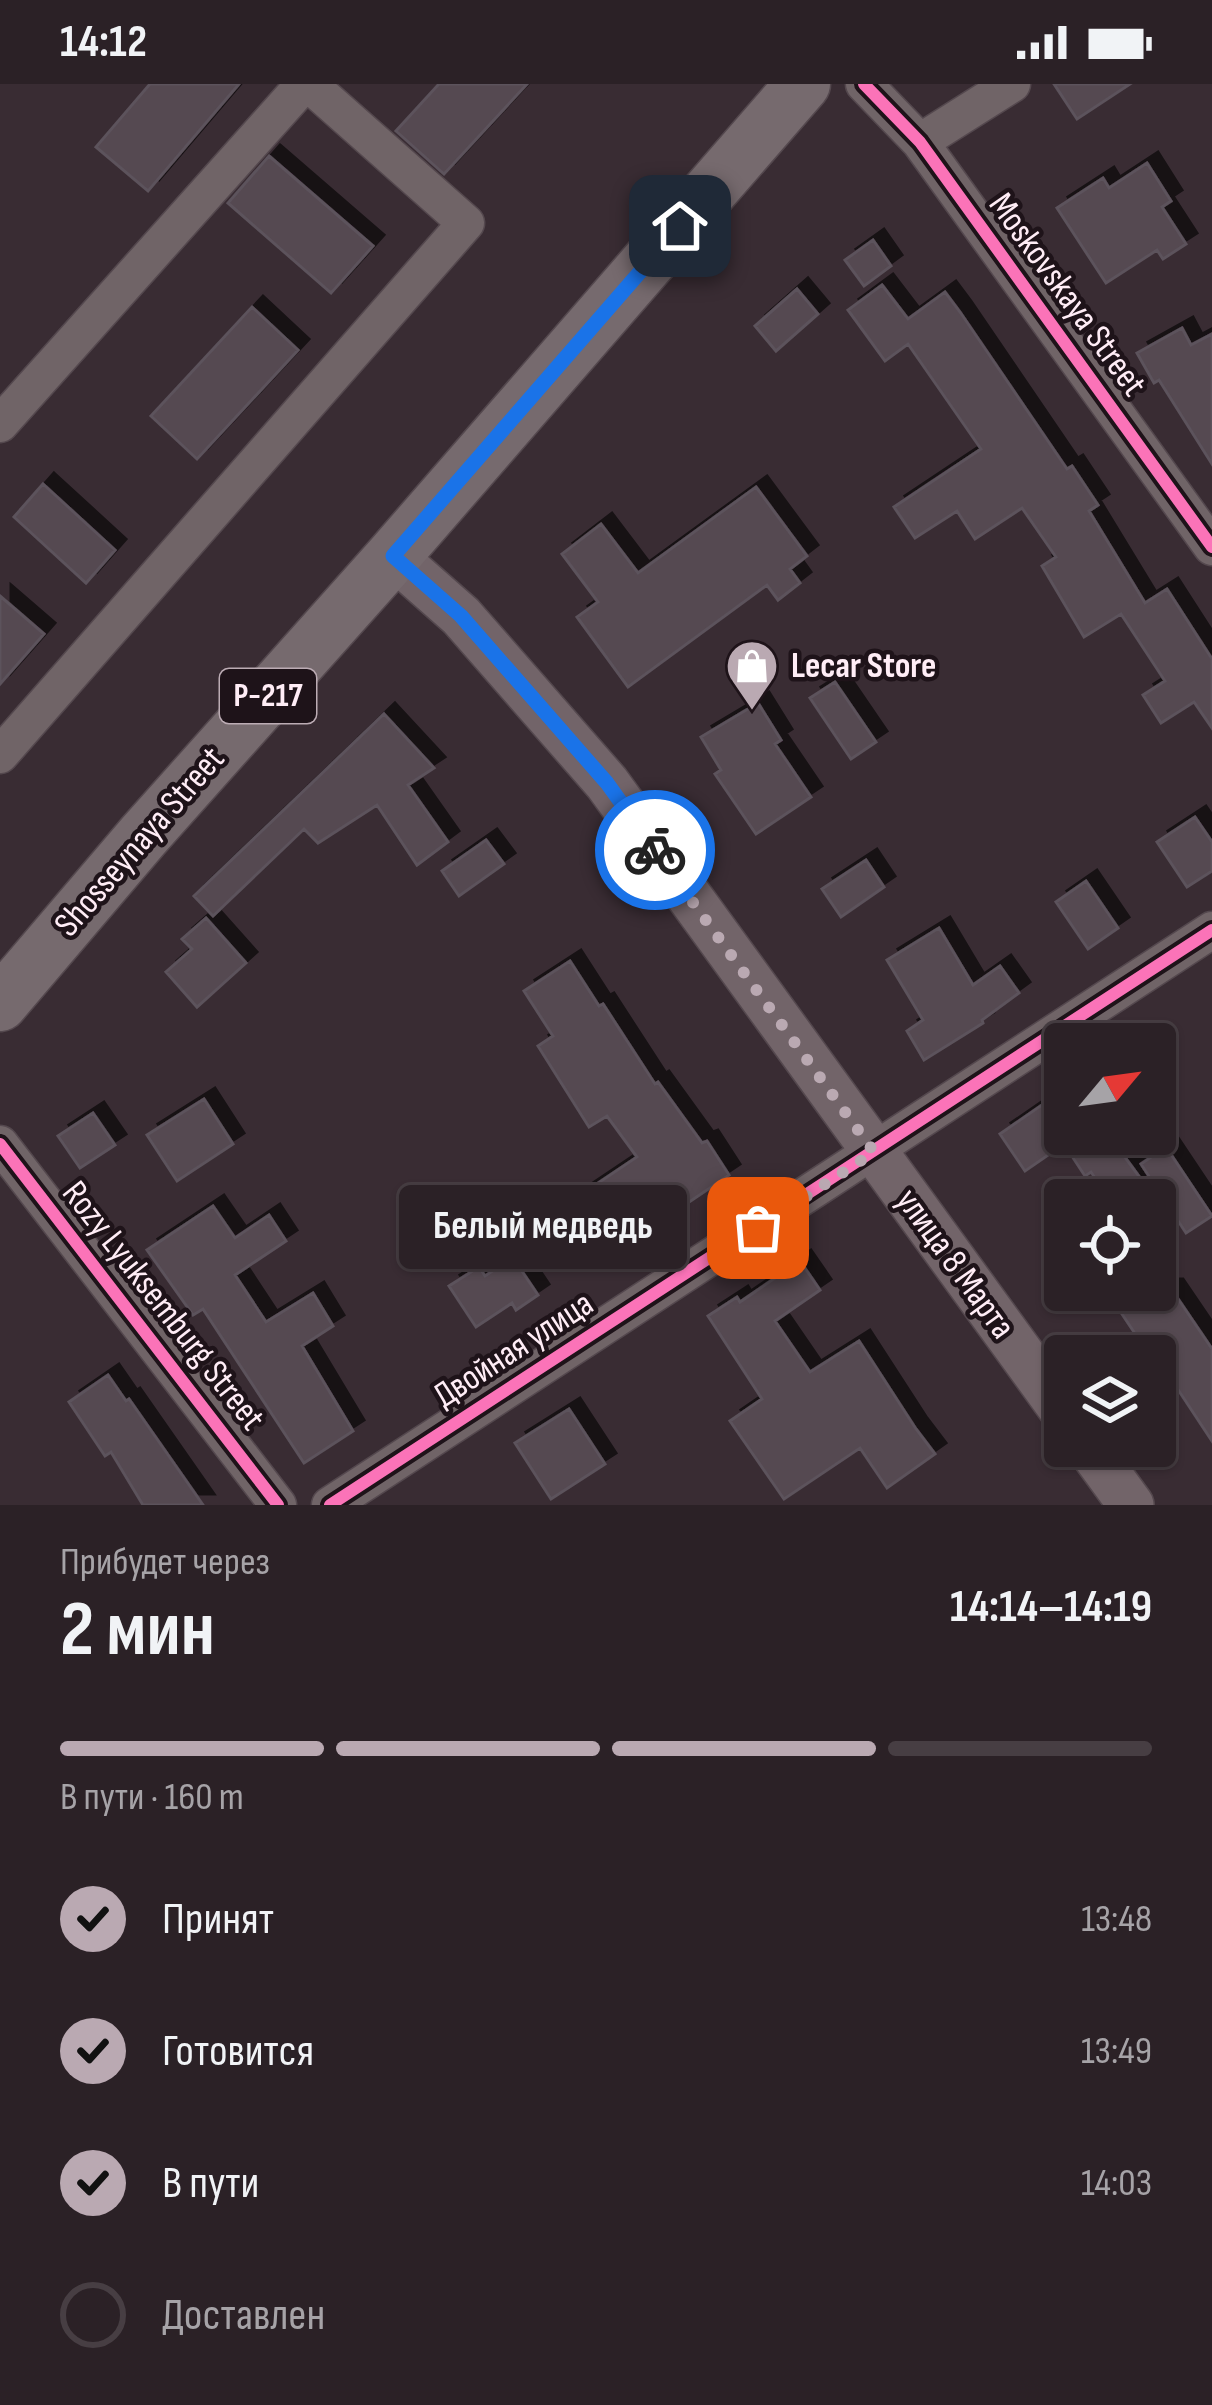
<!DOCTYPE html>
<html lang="ru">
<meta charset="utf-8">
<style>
body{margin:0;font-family:"Sofia Sans Condensed",sans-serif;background:#33292e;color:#f1f3f6;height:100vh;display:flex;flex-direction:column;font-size:45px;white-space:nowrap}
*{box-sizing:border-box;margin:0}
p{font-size:39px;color:#a6a3a7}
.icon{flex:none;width:66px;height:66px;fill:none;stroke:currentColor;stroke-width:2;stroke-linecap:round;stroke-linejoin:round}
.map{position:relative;height:1421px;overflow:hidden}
.sheet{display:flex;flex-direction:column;background:#2b2126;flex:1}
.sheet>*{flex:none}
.needle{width:78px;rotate:61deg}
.buttons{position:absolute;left:1044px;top:939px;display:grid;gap:24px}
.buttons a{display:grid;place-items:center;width:132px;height:132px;border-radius:12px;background:#2b2126;box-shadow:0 3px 9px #0004,0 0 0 3px #473e43;font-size:60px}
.pin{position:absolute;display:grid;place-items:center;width:102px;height:102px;color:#fff;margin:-51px;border-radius:24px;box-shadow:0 6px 18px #0006}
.courier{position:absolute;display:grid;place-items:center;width:120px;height:120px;margin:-60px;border:9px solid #1a73e8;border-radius:50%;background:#fff;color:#222;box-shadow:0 3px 15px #0007}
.bubble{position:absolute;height:84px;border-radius:12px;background:#2b2126;box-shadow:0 3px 9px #0004,0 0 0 3px #473e43;font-size:39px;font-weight:700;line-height:84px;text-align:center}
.head em{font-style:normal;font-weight:700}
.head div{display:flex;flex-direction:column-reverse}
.head{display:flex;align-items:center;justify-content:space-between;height:204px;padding:0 60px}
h1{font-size:78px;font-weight:700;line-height:90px}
.bar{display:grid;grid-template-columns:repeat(4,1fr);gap:18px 12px;align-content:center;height:144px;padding:0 60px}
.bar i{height:15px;border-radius:9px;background:#473e43}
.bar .on{background:#baa9b2}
.bar p{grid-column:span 4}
ol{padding:0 60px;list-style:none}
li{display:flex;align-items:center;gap:36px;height:132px}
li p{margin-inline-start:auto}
li .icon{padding:12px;border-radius:50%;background:#baa9b2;color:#111;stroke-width:4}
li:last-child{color:#a6a3a7}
li i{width:66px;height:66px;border:6px solid #473e43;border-radius:50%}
.status{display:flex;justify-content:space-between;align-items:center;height:84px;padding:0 60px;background:#2b2126;direction:ltr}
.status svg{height:33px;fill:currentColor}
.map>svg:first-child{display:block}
.building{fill:#544951;stroke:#5c525b;stroke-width:3;filter:url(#shadow)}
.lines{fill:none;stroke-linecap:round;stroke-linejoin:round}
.minor-casing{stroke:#54484e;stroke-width:39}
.major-casing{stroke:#54484e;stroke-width:48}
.highway-casing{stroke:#54484e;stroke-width:57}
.minor{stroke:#706467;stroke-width:36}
.major{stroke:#726469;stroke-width:45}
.highway{stroke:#766a6e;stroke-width:54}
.cycleway-casing{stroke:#1e1319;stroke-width:20}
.cycleway{stroke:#fb73b8;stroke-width:12}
.done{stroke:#baa9b2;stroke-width:12;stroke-dasharray:0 21.6}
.route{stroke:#1a73e8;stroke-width:15}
.labels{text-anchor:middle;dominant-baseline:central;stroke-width:9;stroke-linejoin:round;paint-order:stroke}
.shield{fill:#1e1319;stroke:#bcacb4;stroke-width:3}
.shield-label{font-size:33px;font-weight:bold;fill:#ffedf6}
.street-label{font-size:36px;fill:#ffedf6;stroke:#1e1319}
.poi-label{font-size:36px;font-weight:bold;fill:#ffedf6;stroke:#1e1319;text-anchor:start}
</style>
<div class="status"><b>14:12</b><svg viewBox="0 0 49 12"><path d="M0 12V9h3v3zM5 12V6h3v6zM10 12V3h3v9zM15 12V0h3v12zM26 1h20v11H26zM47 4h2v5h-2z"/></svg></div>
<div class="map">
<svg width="1212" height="1421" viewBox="0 0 1212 1421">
<defs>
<filter id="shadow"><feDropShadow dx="11" dy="-11" stdDeviation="0" flood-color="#0009"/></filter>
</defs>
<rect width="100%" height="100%" fill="#392c33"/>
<!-- building -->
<path class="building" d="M150 0H239L148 107 96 63Z
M439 0H527L444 90 396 47Z
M1054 0H1130L1077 35Z
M269 72 373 162 331 209 228 119Z
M1147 79 1171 117 1162 123 1186 160 1163 175 1157 166 1106 199 1057 124 1103 94 1109 104Z
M873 156 891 182 864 202 845 176Z
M882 201 908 235 945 208 960 228 1067 385 1072 382 1098 421 1089 427 1145 519 1167 505 1212 575V644L1194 618 1161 639 1143 611 1165 597 1121 530 1084 553 1042 482 1056 473 1022 424 975 455 957 427 915 454 894 423 981 365 908 260 885 277 848 226Z
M797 205 818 230 776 267 755 242Z
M252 223 298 266 197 375 151 332Z
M1182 244 1191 261 1212 250V380L1159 296 1154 299 1137 269Z
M43 400 115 466 86 499 14 433Z
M756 403 807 472 790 485 800 499 778 516 767 501 628 603 577 533 598 518 562 470 601 440 638 489Z
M0 512 44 550 0 600Z
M835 598 876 658 851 675 810 614Z
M758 619 781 656 775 660 811 713 756 750 715 690 721 686 701 653Z
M384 630 434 684 408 701 448 758 417 781 377 721 318 759 304 745 213 832 194 812Z
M1195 733 1212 758V787L1187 803 1157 758Z
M486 756 504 780 459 812 442 787Z
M866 776 884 803 841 833 822 805Z
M1086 797 1118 844 1088 865 1056 818Z
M206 834 246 879 197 923 166 888 192 865 182 855Z
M939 844 973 901 1000 882 1019 909 982 936 983 939 924 976 907 947 923 936 887 876Z
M570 877 599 922 603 920 655 1000 658 998 702 1059 707 1057 729 1091 664 1135 654 1120 577 1171 555 1134 579 1119 576 1114 637 1073 607 1032 589 1043 538 962 553 952 524 907Z
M1065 1005V1050H1108L1146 1102 1126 1116H1110L1091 1088 1085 1092 1064 1060 1025 1087 1000 1050Z
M204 1015 233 1060 177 1097 147 1051Z
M93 1029 115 1061 80 1084 58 1052Z
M1166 1063 1212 1132 1186 1149 1141 1080Z
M213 1122 235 1154 269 1131 286 1157 235 1191 266 1238 313 1209 333 1242 302 1262 353 1347 304 1379 203 1225 193 1231 147 1166Z
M513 1174 538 1211 516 1226 512 1219 476 1243 449 1202 479 1183 485 1192Z
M800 1177 820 1206 775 1237 810 1288 859 1257 916 1345 935 1370 887 1404 860 1364 784 1415 730 1337 762 1315 708 1232 737 1213 740 1218Z
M1106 1206H1172L1212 1265V1357L1173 1298 1170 1300 1155 1279V1272H1150Z
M108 1291 126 1317 129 1315 203 1421H143L111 1368 105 1372 69 1318Z
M569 1325 605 1380 551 1415 515 1359Z"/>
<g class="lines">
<!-- minor casing -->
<g class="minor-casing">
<path id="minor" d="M864 0 920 58 1212 463
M920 58 1012 0
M0 340 304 0
M0 671 466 139 309 0
M0 1060 278 1421
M330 1421 1212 846"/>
</g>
<!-- major casing -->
<g class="major-casing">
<path id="major" d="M393 472 461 532 607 699 1065 1330
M1088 1362 1131 1421"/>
</g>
<!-- highway casing -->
<g class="highway-casing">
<path id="highway" d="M0 920 143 752 393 472 803 0"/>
</g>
<!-- minor -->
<use href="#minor" class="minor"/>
<!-- major -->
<use href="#major" class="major"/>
<!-- highway -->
<use href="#highway" class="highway"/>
<!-- cycleway casing -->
<g class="cycleway-casing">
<path id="cycleway" d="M864 0 920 58 1212 463
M0 1060 278 1421
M330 1421 1212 846"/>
</g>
<!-- cycleway -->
<use href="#cycleway" class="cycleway"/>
</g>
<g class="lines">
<!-- done -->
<path class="done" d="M655 766 874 1068 758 1144"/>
<!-- route -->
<path class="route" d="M655 766 607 699 461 532 393 472 680 142"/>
</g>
<!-- icons -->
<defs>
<g id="shop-pin" transform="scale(2.7)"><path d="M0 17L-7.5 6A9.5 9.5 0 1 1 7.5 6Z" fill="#baa9b2" stroke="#1e1319"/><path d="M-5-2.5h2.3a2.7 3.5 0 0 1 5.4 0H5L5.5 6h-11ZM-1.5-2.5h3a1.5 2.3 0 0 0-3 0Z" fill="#fff"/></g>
</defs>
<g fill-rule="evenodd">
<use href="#shop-pin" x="752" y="582"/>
</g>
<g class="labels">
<!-- shield labels -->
<rect class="shield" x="220" y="585" width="96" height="54" rx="9"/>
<g class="shield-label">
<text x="268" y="612">Р-217</text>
</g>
<!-- street labels -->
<g class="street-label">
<text transform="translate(1067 211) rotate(54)">Moskovskaya Street</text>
<text transform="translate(140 758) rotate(-49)">Shosseynaya Street</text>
<text transform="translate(955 1180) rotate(54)">улица 8 Марта</text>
<text transform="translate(163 1222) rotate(52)">Rozy Lyuksemburg Street</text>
<text transform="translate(514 1266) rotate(-33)">Двойная улица</text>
</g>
<!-- poi labels -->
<g class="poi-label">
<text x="791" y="582">Lecar Store</text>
</g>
</g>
</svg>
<div class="buttons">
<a><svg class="needle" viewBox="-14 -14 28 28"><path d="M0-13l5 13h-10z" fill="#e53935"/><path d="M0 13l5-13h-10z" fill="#a6a3a7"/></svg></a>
<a><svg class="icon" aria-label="locate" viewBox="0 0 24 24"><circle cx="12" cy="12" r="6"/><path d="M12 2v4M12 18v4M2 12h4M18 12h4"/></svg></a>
<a><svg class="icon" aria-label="layers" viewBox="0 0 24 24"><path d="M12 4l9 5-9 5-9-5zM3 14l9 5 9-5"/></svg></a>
</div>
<div class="pin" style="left:758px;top:1144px;background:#ea580c"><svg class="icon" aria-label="bag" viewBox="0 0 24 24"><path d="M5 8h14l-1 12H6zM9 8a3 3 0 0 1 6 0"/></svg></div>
<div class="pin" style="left:680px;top:142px;background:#1f2937"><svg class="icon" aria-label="home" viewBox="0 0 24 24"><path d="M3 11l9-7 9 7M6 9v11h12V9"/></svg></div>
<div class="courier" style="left:655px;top:766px"><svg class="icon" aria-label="bike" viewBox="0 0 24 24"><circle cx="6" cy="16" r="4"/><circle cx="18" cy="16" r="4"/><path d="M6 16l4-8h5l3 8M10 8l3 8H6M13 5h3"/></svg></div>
<div class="bubble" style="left:399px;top:1101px;width:288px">Белый медведь</div>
</div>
<section class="sheet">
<div class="head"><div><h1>2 мин</h1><p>Прибудет через</p></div><em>14:14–14:19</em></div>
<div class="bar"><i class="on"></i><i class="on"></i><i class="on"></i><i></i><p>В пути · 160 m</p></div>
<ol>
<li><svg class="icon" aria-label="check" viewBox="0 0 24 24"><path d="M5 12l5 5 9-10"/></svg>Принят<p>13:48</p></li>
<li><svg class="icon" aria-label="check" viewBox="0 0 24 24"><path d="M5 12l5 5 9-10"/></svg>Готовится<p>13:49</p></li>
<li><svg class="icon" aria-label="check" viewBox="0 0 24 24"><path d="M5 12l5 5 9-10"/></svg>В пути<p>14:03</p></li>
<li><i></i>Доставлен</li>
</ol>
</section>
